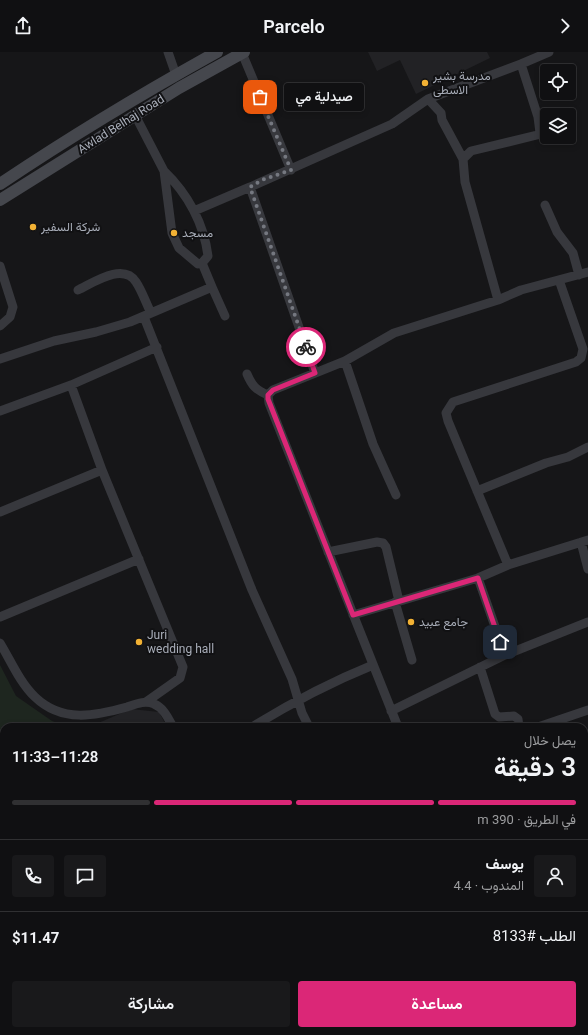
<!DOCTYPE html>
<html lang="ar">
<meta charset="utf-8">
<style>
body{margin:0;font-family:Roboto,Vazirmatn,sans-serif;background:#19191b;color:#f1f3f6;direction:rtl;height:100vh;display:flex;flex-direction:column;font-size:15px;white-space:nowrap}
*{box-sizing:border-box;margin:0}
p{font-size:13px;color:#9c9d9f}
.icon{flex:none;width:22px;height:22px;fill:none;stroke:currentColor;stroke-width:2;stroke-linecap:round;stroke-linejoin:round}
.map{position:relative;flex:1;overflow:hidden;direction:ltr}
.side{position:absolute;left:0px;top:671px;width:588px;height:312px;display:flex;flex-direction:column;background:#101012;border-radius:12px 12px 0 0;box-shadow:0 2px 6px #0003,0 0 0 1px #303032;direction:rtl}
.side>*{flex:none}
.controls{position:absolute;left:540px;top:12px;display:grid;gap:8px}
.controls a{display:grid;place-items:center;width:36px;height:36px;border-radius:4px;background:#101012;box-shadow:0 2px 6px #0003,0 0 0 1px #303032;font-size:20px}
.pin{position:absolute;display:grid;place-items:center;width:34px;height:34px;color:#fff;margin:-17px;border-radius:8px;box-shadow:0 2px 6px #0006}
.courier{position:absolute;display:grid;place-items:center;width:40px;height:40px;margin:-20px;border:3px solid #db2777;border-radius:50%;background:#fff;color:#222;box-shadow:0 1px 5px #0007}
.bubble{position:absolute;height:28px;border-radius:4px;background:#101012;box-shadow:0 2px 6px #0003,0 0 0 1px #303032;font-size:13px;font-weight:600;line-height:28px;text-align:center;direction:rtl}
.head em{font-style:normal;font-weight:600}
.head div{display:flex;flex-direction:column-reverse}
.head{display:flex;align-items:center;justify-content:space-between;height:68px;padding:0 12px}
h1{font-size:26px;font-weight:600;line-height:30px}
.bar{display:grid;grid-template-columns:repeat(4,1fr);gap:6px 4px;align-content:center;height:48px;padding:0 12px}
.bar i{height:5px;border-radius:3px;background:#303032}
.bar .selected{background:#db2777}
.bar p{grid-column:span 4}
.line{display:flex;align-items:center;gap:10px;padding:0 12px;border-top:1px solid #303032}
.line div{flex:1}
.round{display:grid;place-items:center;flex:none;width:42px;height:42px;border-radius:4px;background:#19191b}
.button{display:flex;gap:8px;margin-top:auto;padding:8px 12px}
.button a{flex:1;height:46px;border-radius:4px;background:#db2777;color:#fff;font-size:16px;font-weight:600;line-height:46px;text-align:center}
.button a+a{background:#19191b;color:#f1f3f6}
header{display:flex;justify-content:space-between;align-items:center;height:52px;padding:0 12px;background:#101012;font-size:18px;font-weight:600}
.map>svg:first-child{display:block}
.built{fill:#222225}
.green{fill:#1e261f}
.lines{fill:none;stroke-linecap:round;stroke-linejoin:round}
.minor{stroke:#37383d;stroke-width:9}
.secondary{stroke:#45474d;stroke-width:12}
.trunk{stroke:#5b5e65;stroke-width:15}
.done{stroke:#757880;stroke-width:4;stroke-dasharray:0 7.2}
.route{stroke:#db2777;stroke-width:5}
.poi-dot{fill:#f2b134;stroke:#111113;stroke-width:1.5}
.labels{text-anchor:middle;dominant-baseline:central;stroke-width:4;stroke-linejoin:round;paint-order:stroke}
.poi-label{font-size:12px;fill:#a8adb8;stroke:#111113;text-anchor:start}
.street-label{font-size:12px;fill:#a8adb8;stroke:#111113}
</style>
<header><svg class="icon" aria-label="forward" viewBox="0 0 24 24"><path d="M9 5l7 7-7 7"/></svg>Parcelo<svg class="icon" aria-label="share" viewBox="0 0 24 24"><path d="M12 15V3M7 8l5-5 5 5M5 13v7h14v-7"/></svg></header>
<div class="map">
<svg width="588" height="983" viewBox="0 0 588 983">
<rect width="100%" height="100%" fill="#161618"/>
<!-- built -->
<path class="built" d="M368 0H487L490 6 416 42 400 8 377 19Z
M131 657 159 660 167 675H89Z"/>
<!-- green -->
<path class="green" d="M0 613 16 644 52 669 68 675H4V695L0 692Z
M0 795 4 801V863L0 856Z
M4 919V979H114L117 983H0V921Z"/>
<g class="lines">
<!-- minor -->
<path class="minor" d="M168 0 176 23
M242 1 291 118
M428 47 441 61 442 68 463 107
M135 63 164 119 172 181 179 196 198 212 202 211
M164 119C188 142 204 172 208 204L202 211
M545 153 557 180 573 201 579 223
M194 159 250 135
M0 214 13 255 10 265 0 274
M212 235 225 264
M78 238C93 231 123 210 136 230 142 239 146 251 151 261
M498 248 465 130 463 107 471 99 537 83 540 81 538 65 521 12
M144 265 252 538 292 627 302 661 309 675
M0 307 54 289 96 280 130 270 212 235 202 211
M345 309 373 392 396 443
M315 321 250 135 392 72 428 47 521 12 549 0
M247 322C252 334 256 338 268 343
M71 333 102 418 183 615 180 626 146 650
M0 359 71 333 157 295
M477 439 546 411 568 405 588 395
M0 460 102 418
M581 490 588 517
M328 500 377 490 383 491 386 495 399 549
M508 513 448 369 446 361 453 350 576 310 581 306 583 297 559 228
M478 526 505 603
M395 550 412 608
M353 563 478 526 508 513 588 488
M0 565 139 507
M0 591C11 609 20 631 35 645 62 671 95 664 127 655 136 652 145 648 154 652 164 656 168 666 173 675
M480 615 495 662 499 665 514 664 518 667 519 675
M391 659 505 603 588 570
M252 675C291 651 331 630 373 613
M398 675 269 351 268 343 273 338 345 309 394 281 498 248 521 238 588 220
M538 675 588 658
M584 826 588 825
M584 898 588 897
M584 966 588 972"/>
<!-- secondary -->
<path class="secondary" d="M0 132C70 85 143 41 217 0
M0 148 179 36 244 0"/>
<!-- trunk -->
<path class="trunk" d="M0 727 4 734
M0 764 4 771
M130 979 133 983
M157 979 159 983"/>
</g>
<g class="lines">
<!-- done -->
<path class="done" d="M260 45 291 118 262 128 250 135 306 295"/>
<!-- route -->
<path class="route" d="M306 295 315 321 273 338 268 343V347L353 563 478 526 500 590"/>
</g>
<!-- markers -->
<g class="poi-dot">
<circle cx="425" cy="31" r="4"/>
<circle cx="33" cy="175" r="4"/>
<circle cx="174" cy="181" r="4"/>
<circle cx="411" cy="570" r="4"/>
<circle cx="139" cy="590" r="4"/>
</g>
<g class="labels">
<!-- poi labels -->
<g class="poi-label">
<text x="433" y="24">مدرسة بشير<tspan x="433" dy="14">الاسطى</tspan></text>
<text x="41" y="175">شركة السفير</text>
<text x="182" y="181">مسجد</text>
<text x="419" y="570">جامع عبيد</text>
<text x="147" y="583">Juri<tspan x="147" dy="14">wedding hall</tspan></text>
</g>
<!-- street labels -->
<g class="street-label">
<text transform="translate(121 72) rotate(-32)">Awlad Belhaj Road</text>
</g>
</g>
</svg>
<div class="controls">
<a><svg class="icon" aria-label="locate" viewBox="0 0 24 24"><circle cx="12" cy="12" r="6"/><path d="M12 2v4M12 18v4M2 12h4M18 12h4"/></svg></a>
<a><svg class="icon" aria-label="layers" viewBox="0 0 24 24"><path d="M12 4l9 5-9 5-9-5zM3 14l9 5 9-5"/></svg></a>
</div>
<div class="pin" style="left:260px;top:45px;background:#ea580c"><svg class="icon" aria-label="bag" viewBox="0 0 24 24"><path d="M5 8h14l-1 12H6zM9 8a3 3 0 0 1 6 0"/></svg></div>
<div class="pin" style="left:500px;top:590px;background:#1f2937"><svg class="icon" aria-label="home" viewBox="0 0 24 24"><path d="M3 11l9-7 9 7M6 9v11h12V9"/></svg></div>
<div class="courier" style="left:306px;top:295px"><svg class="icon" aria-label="bike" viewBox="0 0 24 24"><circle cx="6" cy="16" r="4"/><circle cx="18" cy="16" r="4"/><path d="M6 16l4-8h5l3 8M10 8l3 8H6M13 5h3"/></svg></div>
<div class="bubble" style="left:284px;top:31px;width:80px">صيدلية مي</div>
<section class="side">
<div class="head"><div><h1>3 دقيقة</h1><p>يصل خلال</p></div><em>11:28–11:33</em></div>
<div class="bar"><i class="selected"></i><i class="selected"></i><i class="selected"></i><i></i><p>في الطريق · 390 m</p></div>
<div class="line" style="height:72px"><a class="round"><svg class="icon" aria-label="person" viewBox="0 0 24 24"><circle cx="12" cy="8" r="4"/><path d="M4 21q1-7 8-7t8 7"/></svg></a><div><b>يوسف</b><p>المندوب · 4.4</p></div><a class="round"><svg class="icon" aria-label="chat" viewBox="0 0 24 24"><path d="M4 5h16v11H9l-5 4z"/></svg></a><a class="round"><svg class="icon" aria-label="phone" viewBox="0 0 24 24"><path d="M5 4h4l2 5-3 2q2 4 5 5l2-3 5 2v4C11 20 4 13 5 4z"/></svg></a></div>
<div class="line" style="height:52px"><div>الطلب #8133</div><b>$11.47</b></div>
<div class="button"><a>مساعدة</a><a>مشاركة</a></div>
</section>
</div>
